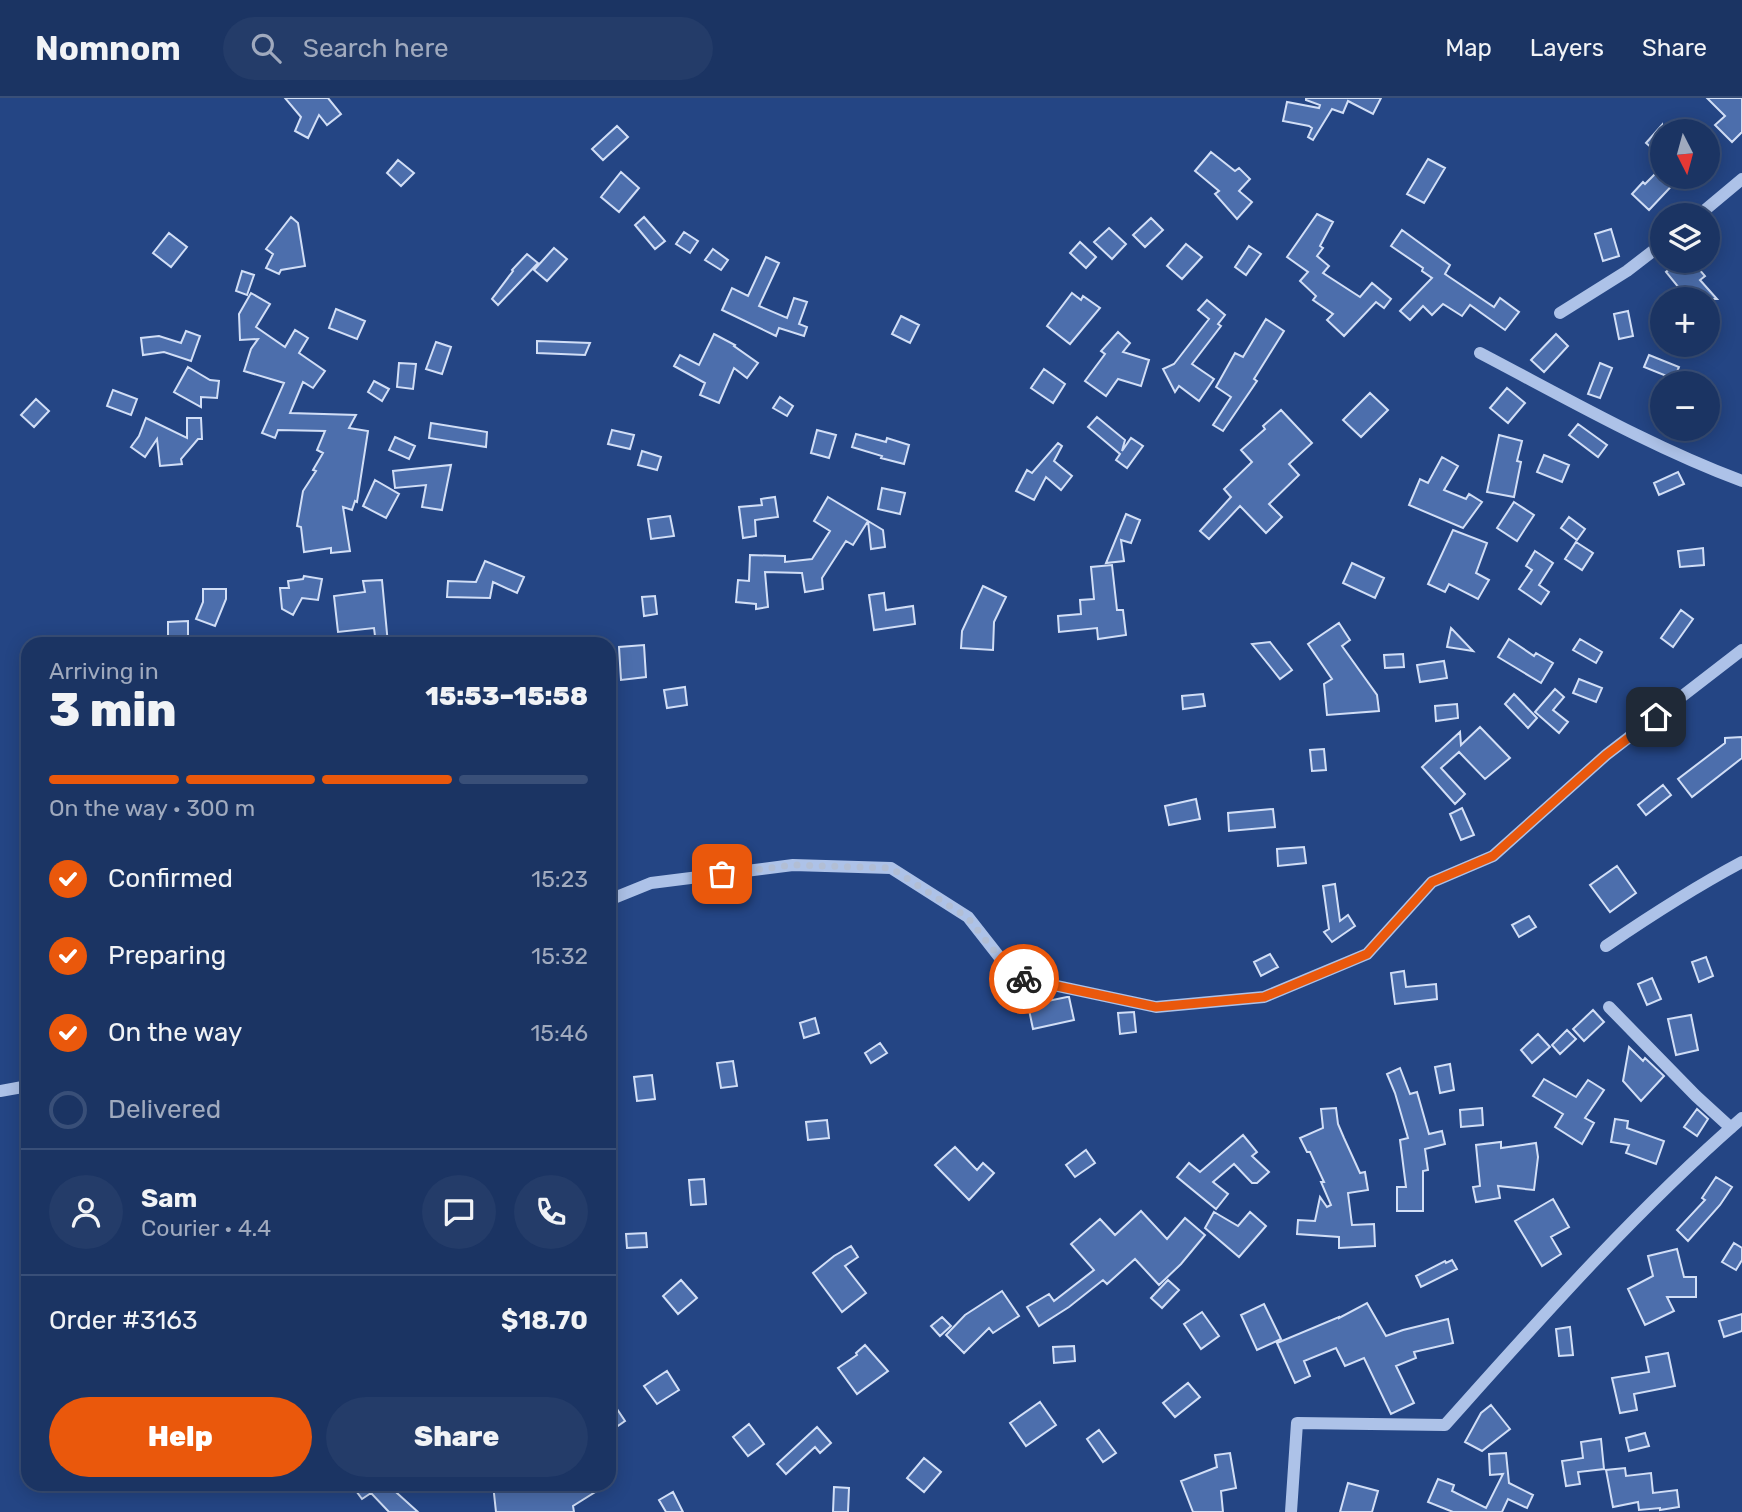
<!DOCTYPE html>
<meta charset="utf-8">
<style>
body{margin:0;font-family:Rubik,sans-serif;background:#243c69;color:#f1f3f6;height:100vh;display:flex;flex-direction:column;font-size:26px;white-space:nowrap}
*{box-sizing:border-box;margin:0}
p{font-size:23px;color:#a0aabe}
.icon{flex:none;width:38px;height:38px;fill:none;stroke:currentColor;stroke-width:2;stroke-linecap:round;stroke-linejoin:round}
.map{position:relative;flex:1;overflow:hidden}
.side{position:absolute;left:21px;top:539px;width:595px;height:854px;display:flex;flex-direction:column;background:#1b3463;border-radius:21px;box-shadow:0 4px 18px #0003,0 0 0 2px #394f78}
.side>*{flex:none}
.needle{width:46px;rotate:174deg}
.fabs{position:absolute;left:1650px;top:21px;display:grid;gap:14px}
.fabs a{display:grid;place-items:center;width:70px;height:70px;border-radius:50%;background:#1b3463;box-shadow:0 4px 18px #0003,0 0 0 2px #394f78;font-size:35px}
.pin{position:absolute;display:grid;place-items:center;width:60px;height:60px;color:#fff;margin:-30px;border-radius:14px;box-shadow:0 4px 10px #0006}
.courier{position:absolute;display:grid;place-items:center;width:70px;height:70px;margin:-35px;border:5px solid #ea580c;border-radius:50%;background:#fff;color:#222;box-shadow:0 2px 9px #0007}
.headline em{font-style:normal;font-weight:800}
.headline div{display:flex;flex-direction:column-reverse}
.headline{display:flex;align-items:center;justify-content:space-between;height:119px;padding:0 28px}
h1{font-size:46px;font-weight:800;line-height:52px}
.bar{display:grid;grid-template-columns:repeat(4,1fr);gap:10px 7px;align-content:center;height:84px;padding:0 28px}
.bar i{height:9px;border-radius:5px;background:#394f78}
.bar .current{background:#ea580c}
.bar p{grid-column:span 4}
.line{display:flex;align-items:center;gap:18px;padding:0 28px;border-top:2px solid #394f78}
.line div{flex:1}
.round{display:grid;place-items:center;flex:none;width:74px;height:74px;border-radius:37px;background:#243c69}
ol{padding:0 28px;list-style:none}
li{display:flex;align-items:center;gap:21px;height:77px}
li p{margin-inline-start:auto}
li .icon{padding:7px;border-radius:50%;background:#ea580c;color:#fff;stroke-width:4}
li:last-child{color:#a0aabe}
li i{width:38px;height:38px;border:4px solid #394f78;border-radius:50%}
.primary-button{display:flex;gap:14px;margin-top:auto;padding:14px 28px}
.primary-button a{flex:1;height:80px;border-radius:42px;background:#ea580c;color:#fff;font-size:28px;font-weight:800;line-height:80px;text-align:center}
.primary-button a+a{background:#243c69;color:#f1f3f6}
header{display:flex;align-items:center;gap:42px;box-sizing:border-box;height:98px;padding:0 35px;background:#1b3463;border-bottom:2px solid #394f78}
header strong{font-size:33px}
nav{display:flex;gap:38px;margin-inline-start:auto;font-size:24px}
.search{width:490px;height:63px;background:#243c69;display:flex;align-items:center;gap:18px;box-sizing:border-box;padding:0 24px;border-radius:38px;color:#a0aabe;font-size:26px}
.map>svg:first-child{display:block}
.building{fill:#4c6eac;stroke:#d1def6;stroke-width:2}
.lines{fill:none;stroke-linecap:round;stroke-linejoin:round}
.minor{stroke:#adc2e8;stroke-width:12}
.done{stroke:#b2bed4;stroke-width:7;stroke-dasharray:0 12.6}
.route{stroke:#ea580c;stroke-width:9}
</style>
<header>
<strong>Nomnom</strong>
<div class="search"><svg class="icon" aria-label="search" viewBox="0 0 24 24"><circle cx="10" cy="10" r="6"/><path d="M15 15l6 6"/></svg>Search here</div>
<nav><a>Map</a><a>Layers</a><a>Share</a></nav>
</header>
<div class="map">
<svg width="1742" height="1414" viewBox="0 0 1742 1414">
<rect width="100%" height="100%" fill="#244584"/>
<!-- building -->
<path class="building" d="M285 0H328L341 16 327 27 319 17 308 40 295 33 301 19Z
M1306 0H1381L1373 16 1348 3 1343 15 1332 11 1313 42 1308 39 1312 30 1309 28 1283 23 1287 4 1319 10 1320 7 1306 2Z
M1707 0H1742V34L1732 44 1715 27 1725 18Z
M1662 27V59L1646 45Z
M617 28 628 39 603 62 592 51Z
M1211 54 1235 73 1239 70 1250 81 1239 93 1252 104 1237 121 1215 96 1219 93 1195 73Z
M1428 61 1445 70 1424 105 1407 96Z
M398 62 414 75 401 88 387 75Z
M1662 69V79H1680L1649 112 1632 96 1643 84 1645 86Z
M621 74 639 90 619 114 601 99Z
M1317 116 1333 124 1320 148 1323 150 1317 158 1329 168 1323 175 1360 199 1372 185 1391 201 1384 210 1376 204 1344 238 1327 222 1333 216 1313 202 1316 198 1300 183 1308 174 1287 159Z
M291 119 298 125 305 168 281 172 279 176 266 170 273 156 266 151Z
M644 119 665 143 655 151 635 127Z
M1151 120 1163 132 1145 149 1133 137Z
M1109 130 1126 146 1112 161 1094 144Z
M1611 131 1619 158 1603 163 1595 136Z
M1402 132 1450 167 1445 176 1494 209 1500 200 1519 214 1505 232 1470 207 1462 218 1443 206 1432 217 1423 208 1410 222 1400 213 1432 180 1422 173 1423 170 1391 148Z
M684 134 698 143 690 155 676 146Z
M169 135 187 149 171 169 153 155Z
M1080 144 1096 159 1086 170 1070 155Z
M1186 146 1202 159 1182 181 1167 168Z
M1249 148 1261 156 1246 177 1235 169Z
M554 150 567 161 547 183 534 172Z
M713 151 728 162 721 172 705 162Z
M527 156 538 165 498 207 492 201 513 173 512 172Z
M766 159 779 165 759 208 787 220 794 200 807 204 799 226 807 229 804 238 779 230 776 238 722 212 732 190 748 198Z
M1679 163H1692L1705 178 1700 182 1717 201H1688L1666 174Z
M242 173 254 177 247 197 236 193Z
M251 195 270 206 256 229 285 249 295 232 308 240 299 255 325 273 313 290 303 284 290 315 356 317 349 330 368 333 357 404 355 403 352 412 343 409 350 453 331 455V450L304 454 301 429 297 428 303 393 316 373 313 372 323 355 317 352 325 333 278 332 275 340 262 335 284 285 244 273 251 251 258 241 240 242 239 216Z
M1072 195 1081 202 1083 198 1100 210 1070 246 1047 228Z
M1207 202 1225 217 1218 226 1221 228 1192 266 1214 281 1199 303 1179 288 1175 294 1163 271 1174 266 1209 221 1198 212Z
M336 211 365 223 357 241 329 230Z
M1628 213 1633 238 1619 241 1614 216Z
M901 218 919 227 910 245 892 236Z
M1266 221 1284 233 1254 281 1257 283 1223 333 1213 327 1231 299 1216 289 1235 255 1243 259Z
M186 233 200 238 191 263 164 254 143 257 141 240 159 238 181 245Z
M1118 234 1130 245 1123 254 1149 262 1141 288 1118 281 1106 298 1085 283 1105 256 1101 253Z
M714 236 735 247 734 248 758 265 747 280 734 270 719 305 700 297 705 285 674 268 680 257 699 267Z
M1556 236 1568 248 1544 274 1531 262Z
M537 243 590 245 585 257 537 255Z
M436 244 451 249 442 276 426 271Z
M1649 257 1679 269 1674 281 1644 269Z
M399 265 416 266 413 291 397 289Z
M1600 265 1612 270 1600 300 1588 296Z
M188 269 210 282 219 283 217 300 201 299V309L174 294Z
M1044 271 1065 286 1053 305 1031 290Z
M374 283 389 291 382 303 368 294Z
M1507 290 1525 305 1508 325 1490 310Z
M113 292 137 301 131 317 107 308Z
M1370 295 1388 312 1361 339 1343 322Z
M780 299 793 308 787 318 773 310Z
M36 301 49 313 34 329 21 317Z
M1281 312 1312 345 1289 366 1299 377 1269 406 1282 419 1266 435 1240 408 1209 441 1200 433 1231 399 1224 391 1252 364 1241 352 1265 331 1263 328Z
M1097 319 1125 342 1122 353 1131 340 1143 348 1127 370 1116 362 1120 356 1088 329Z
M146 320 187 340V320H201L202 341H198L181 361 182 366 160 368 157 341 145 359 131 349 139 338Z
M431 325 487 334 486 349 429 340Z
M1578 326 1607 347 1598 359 1569 337Z
M612 332 634 337 630 351 608 346Z
M817 332 836 337 829 360 811 355Z
M856 336 886 344 887 340 909 347 904 366 881 360 882 358 852 349Z
M1499 337 1522 343 1517 363 1521 364 1514 399 1487 394Z
M395 339 415 348 409 361 389 352Z
M1058 345 1062 348 1054 363 1072 378 1061 392 1046 379 1034 402 1016 393 1027 372 1032 375Z
M642 353 661 359 657 372 638 367Z
M1544 357 1569 367 1562 384 1537 374Z
M1442 359 1458 368 1444 392 1466 401 1469 396 1482 404 1463 430 1409 407 1420 381 1428 385Z
M451 367 442 412 422 409 426 387 395 390 393 373Z
M1678 374 1684 386 1659 397 1654 385Z
M375 382 399 396 386 420 363 408Z
M882 390 905 395 900 416 878 411Z
M775 399 778 419 755 422 756 438 743 440 739 409 762 407 761 401Z
M828 399 868 423 853 447 846 443 822 480 823 491 805 494 802 475 765 474 768 509 756 511V506L736 504 738 482 749 483 750 457 785 458V464L812 461 830 433 814 423Z
M1514 404 1534 417 1517 443 1497 430Z
M1126 416 1140 422 1131 445 1121 442 1124 463 1106 465Z
M670 418 674 438 651 441 648 421Z
M1569 419 1585 431 1577 442 1561 430Z
M868 423 883 432 885 449 871 451Z
M1453 432 1487 445 1476 475 1489 482 1478 501 1449 486 1445 494 1428 486Z
M1576 444 1593 455 1582 472 1565 461Z
M1703 450 1704 467 1680 469 1678 453Z
M1535 453 1553 465 1539 487 1549 494 1541 506 1519 491 1532 472 1526 468Z
M485 463 524 479 517 495 493 484 490 500 447 499 448 483 476 484Z
M1352 465 1384 480 1375 500 1343 485Z
M1112 467 1117 512H1123L1126 537 1098 541 1097 530 1059 534 1058 518 1081 516 1080 502 1094 501 1091 469Z
M304 478 322 481 318 502 302 500 293 517 282 511 280 490H289L288 483 303 481Z
M382 482 388 546H376L374 530 338 534 334 498 365 494 363 483Z
M983 488 1006 499 994 524 993 552 961 550 962 533Z
M203 491H226V501L215 528 196 521 203 504Z
M884 495 886 512 913 508 915 526 874 532 869 497Z
M655 498 657 516 644 518 642 499Z
M1681 512 1693 521 1673 549 1661 540Z
M188 523V538L168 539V524Z
M1339 525 1350 542 1342 548 1377 597 1379 613 1327 617 1324 586 1332 581 1308 546Z
M1451 530 1473 553 1447 549Z
M1509 541 1534 558 1536 555 1553 565 1541 585 1498 559Z
M1580 541 1602 554 1596 565 1573 552Z
M1270 544 1292 572 1280 581 1252 546Z
M644 547 646 579 621 582 619 549Z
M1403 556 1404 569 1385 570 1384 557Z
M1444 563 1447 580 1420 584 1417 567Z
M1579 581 1602 590 1596 604 1573 595Z
M685 589 687 607 667 610 664 592Z
M1555 591 1564 599 1553 612 1568 624 1559 635 1535 614Z
M1203 596 1205 608 1183 611 1182 598Z
M1514 596 1537 620 1528 630 1505 606Z
M1457 606 1458 620 1436 623 1435 608Z
M1480 629 1510 660 1485 681 1459 654 1441 670 1465 696 1455 706 1422 669 1460 634 1461 647Z
M1742 639V660L1692 699 1678 681 1725 645V640Z
M1324 651 1326 672 1312 673 1310 652Z
M1663 687 1671 697 1646 717 1638 707Z
M1196 701 1200 721 1169 727 1165 708Z
M1462 710 1474 737 1461 742 1450 716Z
M1273 711 1275 729 1229 733 1228 715Z
M1304 749 1306 765 1278 768 1277 751Z
M1617 768 1636 795 1610 814 1590 787Z
M1335 786 1340 823 1348 817 1355 828 1332 844 1324 834 1329 831 1323 788Z
M1529 818 1536 829 1519 839 1512 827Z
M1270 856 1278 869 1261 878 1254 864Z
M1706 859 1713 878 1699 884 1692 864Z
M1404 873 1406 889 1436 886 1437 901 1395 906 1391 875Z
M1652 880 1661 901 1647 907 1638 886Z
M1067 899H1069L1074 922 1033 931 1028 907Z
M1593 912 1604 924 1584 943 1573 931Z
M1134 914 1136 934 1120 936 1118 915Z
M1691 917 1698 952 1676 957 1668 921Z
M815 920 819 935 804 940 800 925Z
M1567 932 1576 941 1560 956 1552 947Z
M1538 936 1550 949 1532 965 1521 952Z
M880 945 887 955 871 965 865 955Z
M1629 949 1643 963 1645 960 1664 978 1641 1003 1623 983Z
M733 963 737 988 721 990 717 965Z
M1450 966 1454 992 1440 995 1435 969Z
M1400 970 1410 996 1417 994 1429 1036 1442 1033 1445 1046 1425 1051 1428 1072 1423 1073V1113H1397V1089H1406L1400 1042 1408 1040 1395 995 1387 976Z
M652 977 655 1001 637 1003 634 979Z
M1544 981 1576 999 1588 982 1604 992 1585 1020 1594 1025 1582 1046 1555 1029 1563 1016 1533 998Z
M1336 1010 1338 1026 1344 1040 1360 1075 1365 1074 1368 1092 1348 1095 1352 1127 1374 1126 1375 1148 1339 1150V1139L1297 1136 1298 1122 1315 1123 1320 1099 1327 1109 1331 1107 1321 1084H1324L1310 1054H1307L1300 1040 1323 1030 1321 1011Z
M1482 1010 1483 1027 1461 1029 1460 1012Z
M1697 1011 1708 1021 1697 1038 1684 1029Z
M1615 1021 1628 1023 1627 1030 1664 1043 1656 1066 1626 1055 1629 1047 1611 1044Z
M827 1022 829 1040 808 1042 806 1024Z
M1243 1037 1257 1054 1252 1058 1269 1074 1257 1085H1252L1234 1066 1213 1084 1228 1096 1216 1111 1177 1079 1189 1065 1200 1074Z
M1501 1044V1050L1536 1045 1538 1059 1534 1092 1498 1088 1500 1100 1476 1104 1473 1089 1480 1088 1476 1047Z
M955 1049 977 1072 983 1065 994 1075 969 1102 935 1067Z
M1086 1052 1095 1065 1075 1079 1066 1067Z
M1716 1079 1732 1089 1720 1107 1688 1143 1677 1132 1705 1102 1702 1100Z
M704 1081 706 1106 691 1107 689 1082Z
M1553 1101 1569 1129 1551 1139 1561 1156 1542 1168 1515 1123Z
M1141 1113 1167 1141 1185 1120 1205 1137 1181 1166 1159 1187 1135 1161 1107 1186 1103 1182 1069 1209 1039 1228 1027 1209 1049 1196 1054 1203 1094 1172 1071 1146 1100 1121 1115 1137Z
M1214 1114 1238 1128 1250 1114 1266 1128 1239 1159 1205 1130Z
M646 1135 647 1149 627 1150 626 1136Z
M1734 1145 1742 1150V1162L1736 1172 1722 1164Z
M851 1148 858 1159 845 1168 866 1195 842 1214 813 1175 834 1158Z
M1677 1151 1684 1179H1696V1199H1667L1674 1213 1645 1227 1628 1191 1653 1178 1648 1158Z
M1452 1162 1457 1171 1421 1189 1416 1178 1445 1163 1446 1165Z
M681 1182 697 1200 678 1216 663 1198Z
M1168 1182 1179 1192 1162 1210 1151 1200Z
M1002 1193 1019 1218 993 1235 989 1230 964 1255 946 1237 965 1217Z
M1367 1205 1386 1238 1403 1232 1448 1221 1453 1245 1414 1254 1416 1260 1396 1268 1414 1305 1391 1316 1364 1260 1345 1268 1336 1250 1304 1263 1310 1278 1295 1285 1277 1245 1339 1219V1220Z
M1264 1206 1281 1241 1257 1252 1241 1217Z
M1202 1214 1219 1238 1201 1251 1184 1226Z
M1742 1216V1233L1724 1239 1719 1223Z
M942 1219 951 1228 940 1238 931 1228Z
M1570 1229 1573 1257 1559 1258 1556 1231Z
M865 1247 888 1273 857 1296 838 1270 857 1257 856 1255Z
M1074 1248 1075 1263 1054 1265 1053 1249Z
M1668 1255 1675 1288 1634 1296 1637 1312 1620 1315 1612 1280 1649 1274 1646 1259Z
M667 1273 679 1292 657 1306 644 1288Z
M1188 1285 1200 1299 1175 1319 1163 1305Z
M609 1299 625 1323 609 1334Z
M1040 1304 1056 1327 1026 1348 1010 1325Z
M1491 1307 1510 1331 1482 1353 1465 1344 1481 1315Z
M749 1326 764 1346 748 1358 733 1339Z
M817 1329 831 1345 820 1355 815 1349 786 1376 777 1366Z
M1099 1332 1116 1355 1103 1364 1087 1341Z
M1645 1335 1649 1348 1629 1353 1626 1340Z
M1601 1341 1604 1371 1578 1374 1580 1386 1566 1388 1562 1363 1583 1360 1581 1344Z
M1230 1355 1236 1390 1221 1393 1223 1414H1193L1181 1383 1217 1369 1215 1357Z
M1506 1355 1509 1385 1533 1397 1527 1410 1508 1401 1502 1414H1453L1428 1404 1438 1381 1454 1387 1452 1393 1486 1410 1503 1376 1490 1377 1489 1356Z
M924 1360 941 1374 924 1394 907 1380Z
M1625 1370 1626 1378 1651 1375 1653 1395 1677 1392 1679 1409 1660 1412V1410L1639 1412 1638 1404 1613 1409 1606 1372Z
M1348 1385 1378 1393 1372 1414H1340Z
M351 1386H387L418 1414H389L371 1395 362 1401Z
M493 1386H608L573 1408 574 1414H496Z
M834 1389 849 1390 848 1414H833Z
M673 1394 683 1414H666L659 1402Z"/>
<g class="lines">
<!-- minor -->
<path class="minor" d="M1699 117 1742 81
M1560 215 1627 173 1662 146
M1480 255C1566 300 1651 349 1742 383
M609 802 651 785 793 767 891 770 968 819 1015 879 1156 909 1264 899 1367 856 1432 784 1493 758 1606 657 1742 552
M1606 848C1650 818 1695 789 1742 764
M1609 909 1696 998 1731 1030
M0 993 28 988
M1291 1414 1297 1325 1445 1327C1539 1222 1635 1113 1742 1020"/>
</g>
<g class="lines">
<!-- done -->
<path class="done" d="M722 776 793 767 891 770 968 820 1015 879 1024 881"/>
<!-- route -->
<path class="route" d="M1024 881 1156 909 1264 899 1341 867 1367 856 1432 784 1493 758 1606 657 1656 619"/>
</g>
</svg>
<div class="fabs">
<a><svg class="needle" viewBox="-14 -14 28 28"><path d="M0-13l5 13h-10z" fill="#e53935"/><path d="M0 13l5-13h-10z" fill="#a0aabe"/></svg></a>
<a><svg class="icon" aria-label="layers" viewBox="0 0 24 24"><path d="M12 4l9 5-9 5-9-5zM3 14l9 5 9-5"/></svg></a>
<a>+</a>
<a>−</a>
</div>
<div class="pin" style="left:722px;top:776px;background:#ea580c"><svg class="icon" aria-label="bag" viewBox="0 0 24 24"><path d="M5 8h14l-1 12H6zM9 8a3 3 0 0 1 6 0"/></svg></div>
<div class="pin" style="left:1656px;top:619px;background:#1f2937"><svg class="icon" aria-label="home" viewBox="0 0 24 24"><path d="M3 11l9-7 9 7M6 9v11h12V9"/></svg></div>
<div class="courier" style="left:1024px;top:881px"><svg class="icon" aria-label="bike" viewBox="0 0 24 24"><circle cx="6" cy="16" r="4"/><circle cx="18" cy="16" r="4"/><path d="M6 16l4-8h5l3 8M10 8l3 8H6M13 5h3"/></svg></div>
<section class="side">
<div class="headline"><div><h1>3 min</h1><p>Arriving in</p></div><em>15:53–15:58</em></div>
<div class="bar"><i class="current"></i><i class="current"></i><i class="current"></i><i></i><p>On the way · 300 m</p></div>
<ol>
<li><svg class="icon" aria-label="check" viewBox="0 0 24 24"><path d="M5 12l5 5 9-10"/></svg>Confirmed<p>15:23</p></li>
<li><svg class="icon" aria-label="check" viewBox="0 0 24 24"><path d="M5 12l5 5 9-10"/></svg>Preparing<p>15:32</p></li>
<li><svg class="icon" aria-label="check" viewBox="0 0 24 24"><path d="M5 12l5 5 9-10"/></svg>On the way<p>15:46</p></li>
<li><i></i>Delivered</li>
</ol>
<div class="line" style="height:126px"><a class="round"><svg class="icon" aria-label="person" viewBox="0 0 24 24"><circle cx="12" cy="8" r="4"/><path d="M4 21q1-7 8-7t8 7"/></svg></a><div><b>Sam</b><p>Courier · 4.4</p></div><a class="round"><svg class="icon" aria-label="chat" viewBox="0 0 24 24"><path d="M4 5h16v11H9l-5 4z"/></svg></a><a class="round"><svg class="icon" aria-label="phone" viewBox="0 0 24 24"><path d="M5 4h4l2 5-3 2q2 4 5 5l2-3 5 2v4C11 20 4 13 5 4z"/></svg></a></div>
<div class="line" style="height:91px"><div>Order #3163</div><b>$18.70</b></div>
<div class="primary-button"><a>Help</a><a>Share</a></div>
</section>
</div>
